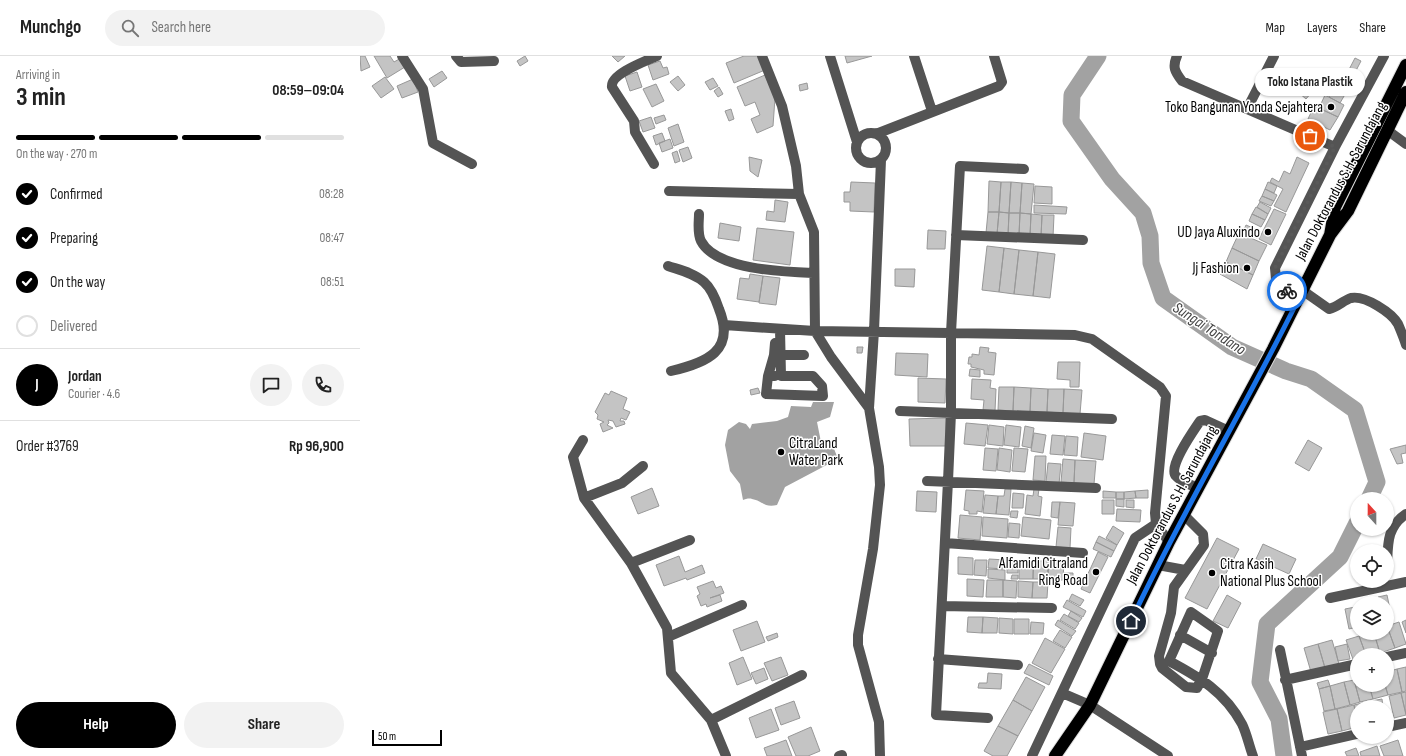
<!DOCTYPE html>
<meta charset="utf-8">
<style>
body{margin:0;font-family:"Sofia Sans Condensed",sans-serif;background:#f2f2f2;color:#222;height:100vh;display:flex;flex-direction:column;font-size:15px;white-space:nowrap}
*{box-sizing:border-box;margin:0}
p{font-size:13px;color:#767676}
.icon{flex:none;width:22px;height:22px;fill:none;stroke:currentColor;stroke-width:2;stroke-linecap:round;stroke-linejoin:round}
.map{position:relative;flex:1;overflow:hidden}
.drawer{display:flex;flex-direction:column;background:#fff;width:360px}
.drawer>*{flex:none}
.needle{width:26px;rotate:339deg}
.fabs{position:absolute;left:990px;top:436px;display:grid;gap:8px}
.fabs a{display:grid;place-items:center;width:44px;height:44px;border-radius:50%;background:#fff;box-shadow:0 1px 3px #0004;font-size:20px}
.scale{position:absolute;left:12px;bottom:10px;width:70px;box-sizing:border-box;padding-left:4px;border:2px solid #000;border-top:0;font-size:11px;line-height:14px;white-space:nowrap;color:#000;-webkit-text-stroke:3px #fff;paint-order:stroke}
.pin{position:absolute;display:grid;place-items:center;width:34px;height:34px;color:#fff;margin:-17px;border:2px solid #fff;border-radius:50%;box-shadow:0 1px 4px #0007}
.courier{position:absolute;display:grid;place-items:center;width:40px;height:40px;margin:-20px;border:3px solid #1a73e8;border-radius:50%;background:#fff;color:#222;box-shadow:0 1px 5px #0007}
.bubble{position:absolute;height:28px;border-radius:14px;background:#fff;box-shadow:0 1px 3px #0004;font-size:13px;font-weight:700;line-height:28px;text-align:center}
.head em{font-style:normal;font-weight:700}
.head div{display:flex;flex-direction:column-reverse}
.head{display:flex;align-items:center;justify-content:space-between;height:68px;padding:0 16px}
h1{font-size:26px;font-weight:700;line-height:30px}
.bar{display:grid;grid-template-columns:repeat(4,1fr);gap:6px 4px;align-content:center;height:48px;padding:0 16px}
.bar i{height:5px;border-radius:3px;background:#e0e0e0}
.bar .on{background:#000}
.bar p{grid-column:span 4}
.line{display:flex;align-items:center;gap:10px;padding:0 16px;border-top:1px solid #e0e0e0}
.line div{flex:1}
.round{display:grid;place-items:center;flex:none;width:42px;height:42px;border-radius:21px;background:#f2f2f2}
ol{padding:0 16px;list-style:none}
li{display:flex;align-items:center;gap:12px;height:44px}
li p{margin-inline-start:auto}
li .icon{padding:4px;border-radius:50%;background:#000;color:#fff;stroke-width:4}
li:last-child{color:#767676}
li i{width:22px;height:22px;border:2px solid #e0e0e0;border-radius:50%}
.button{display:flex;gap:8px;margin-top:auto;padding:8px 16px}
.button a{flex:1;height:46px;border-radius:24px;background:#000;color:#fff;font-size:16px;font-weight:700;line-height:46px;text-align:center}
.button a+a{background:#f2f2f2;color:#222}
header{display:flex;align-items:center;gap:24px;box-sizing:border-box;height:56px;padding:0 20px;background:#fff;border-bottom:1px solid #e0e0e0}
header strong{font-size:19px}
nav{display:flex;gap:22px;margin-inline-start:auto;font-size:14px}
.search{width:280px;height:36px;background:#f2f2f2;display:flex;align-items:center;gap:10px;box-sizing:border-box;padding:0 14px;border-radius:22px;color:#767676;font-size:15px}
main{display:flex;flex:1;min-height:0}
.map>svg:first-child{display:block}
.water{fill:#a2a2a2}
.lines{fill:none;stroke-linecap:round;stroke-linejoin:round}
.river{stroke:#a2a2a2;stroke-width:17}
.building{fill:#c4c4c4;stroke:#989898}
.highway-casing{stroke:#dbdbdb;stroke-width:14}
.minor{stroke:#545454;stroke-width:10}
.highway{stroke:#000;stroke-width:12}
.done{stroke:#595959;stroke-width:4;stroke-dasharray:0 7.2}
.route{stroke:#1a73e8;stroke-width:5}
.poi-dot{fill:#000;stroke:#fff;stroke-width:1.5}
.labels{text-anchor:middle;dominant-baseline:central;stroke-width:3;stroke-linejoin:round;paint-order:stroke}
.poi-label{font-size:15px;fill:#000;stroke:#fff;text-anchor:end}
.street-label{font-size:15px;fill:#000;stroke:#fff}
.water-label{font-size:16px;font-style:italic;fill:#434343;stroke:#fff}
</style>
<header>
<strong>Munchgo</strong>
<div class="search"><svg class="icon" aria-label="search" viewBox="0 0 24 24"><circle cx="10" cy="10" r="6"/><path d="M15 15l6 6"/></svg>Search here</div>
<nav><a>Map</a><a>Layers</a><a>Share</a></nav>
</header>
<main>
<section class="drawer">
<div class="head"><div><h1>3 min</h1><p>Arriving in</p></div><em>08:59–09:04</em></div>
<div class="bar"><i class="on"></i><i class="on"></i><i class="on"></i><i></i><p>On the way · 270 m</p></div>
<ol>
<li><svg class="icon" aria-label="check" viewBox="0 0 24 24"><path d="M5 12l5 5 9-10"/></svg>Confirmed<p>08:28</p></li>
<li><svg class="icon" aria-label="check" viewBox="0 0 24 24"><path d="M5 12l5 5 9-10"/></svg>Preparing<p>08:47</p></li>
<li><svg class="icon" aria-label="check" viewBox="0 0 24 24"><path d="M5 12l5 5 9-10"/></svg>On the way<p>08:51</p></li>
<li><i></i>Delivered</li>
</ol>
<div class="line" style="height:72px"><b class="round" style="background:#000;color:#fff">J</b><div><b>Jordan</b><p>Courier · 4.6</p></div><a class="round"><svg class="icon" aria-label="chat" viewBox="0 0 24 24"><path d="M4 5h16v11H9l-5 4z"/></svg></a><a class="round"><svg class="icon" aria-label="phone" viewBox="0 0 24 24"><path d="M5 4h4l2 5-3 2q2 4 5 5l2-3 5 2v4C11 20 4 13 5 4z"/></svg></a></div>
<div class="line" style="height:52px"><div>Order #3769</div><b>Rp 96,900</b></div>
<div class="button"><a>Help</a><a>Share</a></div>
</section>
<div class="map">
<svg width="1046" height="700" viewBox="0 0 1046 700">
<rect width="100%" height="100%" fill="#fff"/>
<!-- water -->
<path class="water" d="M453 346H474L470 361 457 366 461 386 471 385 478 403 425 431 417 449C404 452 403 445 392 443 390 442 385 443 383 444L380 428 370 415 365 389 368 374 379 366 386 368 390 373 392 368 417 365 428 361 431 350 451 351Z"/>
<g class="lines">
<!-- river -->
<path class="river" d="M738 0 712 39 711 65 752 123 783 157 790 180 791 207 803 242 872 291 926 315 951 323 995 354 1017 426 1009 443
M924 700 919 663 900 626 907 568 980 501 997 467"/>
</g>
<!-- building -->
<path class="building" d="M0 0H5L10 11 1 15Z
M14 0H30L34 6 41 2 45 11 27 22Z
M165 0 168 5 160 10 157 5Z
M252 0H265L258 6Z
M384 0H399L405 14 374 27 366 7Z
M485 0H512L487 7Z
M995 2 1001 5 987 32 981 29Z
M300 5 303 12 307 11 309 18 293 24 288 9Z
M82 15 87 22 74 31 69 23Z
M277 16 282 31 270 35 265 20Z
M405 19 415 42 413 70 397 77 391 63 400 59 395 46 385 50 377 31Z
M318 20 325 29 318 35 310 26Z
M25 21 34 33 21 42 12 30Z
M353 22 358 30 350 34 345 26Z
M53 23 58 36 42 42 37 30Z
M447 27 448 33 440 35 439 29Z
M296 28 304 45 292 51 283 33Z
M975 29 987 35 980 47 969 41Z
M943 30 952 36 946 43 938 36Z
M359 31 363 38 358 41 354 35Z
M965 39 984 49 978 61 959 52Z
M954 50 978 61 970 74 948 63Z
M371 53 374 63 369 65 365 55Z
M304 59 306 64 296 68 294 62Z
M291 61 295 72 283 76 279 65Z
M318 68 324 86 314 90 308 72Z
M302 77 305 85 296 89 293 80Z
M310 83 313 92 302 96 299 87Z
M328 91 332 102 323 106 319 94Z
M317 95 320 105 315 107 312 97Z
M389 101 402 104 398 121 390 115Z
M937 101 949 107 926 156 914 150 923 133 910 126 912 122 919 126 924 115 930 118Z
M629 125 641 126 639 156H628Z
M491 126 515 127 514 156 490 155V146H484V136H490Z
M641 126H651L649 157 639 156Z
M651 126 662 127 660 157H649Z
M908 126 917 130 914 137 905 133Z
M662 127 674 128 671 158 660 157Z
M675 130 692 131V148L674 147Z
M905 133 917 139 914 145 902 140Z
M902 140 914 145 911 150 899 145Z
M415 144 428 146 425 166 406 164 407 155 414 156Z
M900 146 911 152 908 158 897 151Z
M674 149 707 151 706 158 674 157Z
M896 151 908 158 905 164 892 158Z
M914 153 926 158 911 189 899 183Z
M628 156H639L637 178 626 177Z
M639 156 649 157 648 179 637 178Z
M649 157H660L659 179H648Z
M660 157 671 158 670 180 659 179Z
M671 158 682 159 681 181 670 180Z
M892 158 905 164 901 171 889 165Z
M682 159H694L693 181H681Z
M360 167 381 171 379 185 358 182Z
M886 169 900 175 897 182 883 176Z
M397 172 434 176 430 209 393 204Z
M568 174 586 175 585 193H567Z
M879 177 907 189 899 205 872 192Z
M627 190 644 192 639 236 622 234Z
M644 192 659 194 654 238 639 236Z
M872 192 899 205 893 219 866 206Z
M659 194 678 196 673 240 654 238Z
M678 196 695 198 690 242 673 240Z
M866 206 893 219 887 233 860 218Z
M535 213H555L554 231 535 230Z
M390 218 403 220 399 246 377 243 380 222 389 223Z
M403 220 420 222 416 249 399 247Z
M497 291H503L502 297H497Z
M620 291 629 292 628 296 636 297 634 319 624 318V314L611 311V308H608L609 301H612V298L619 299Z
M536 297 568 298 567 321 535 319Z
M698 306H720L719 331H710V324L697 323Z
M610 313 620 314V321L609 320Z
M558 322 586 323 585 347 558 346Z
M612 323 631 324 630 332 636 333 635 355 623 354 624 344 611 343Z
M639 331H654L653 355 638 354Z
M654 331 671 332 670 356 653 355Z
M398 332 400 337 391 339 390 334Z
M671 332 688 333 687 356H670Z
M688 333H704L703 357 687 356Z
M704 333 722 334 720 358 703 357Z
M251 335 267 342 263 353 270 356 266 364 261 362 260 365H264L265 368 256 371 253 365 248 364 249 367 247 369 253 372 243 376 240 368 244 366 237 363 238 359 235 356 245 337 249 339Z
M586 362V390H550L549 363Z
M606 367 628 369 625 390 604 388Z
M629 369 644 371 643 390 627 388Z
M646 369 661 371 659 391 644 389Z
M665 370 674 372 671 392 662 390Z
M674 377 686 379 683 397 671 395Z
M724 377 746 380 743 404 721 401Z
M692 379 705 380 703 399 690 398Z
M706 380 718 381 717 400 704 399Z
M948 384 962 392 949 415 935 407Z
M1046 389V397L1041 398 1043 407 1037 408 1030 393Z
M625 392 638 393 636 415 623 414Z
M639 392 652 394 650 416 637 414Z
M654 392 668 393 665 416 652 415Z
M675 400H686L685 425 673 424Z
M703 403 715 404 714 427 701 426Z
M715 404 736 405 734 428 714 427Z
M688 407 701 408 699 428 686 426Z
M292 432 299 450 278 458 271 441Z
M645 433H651L649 459 636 458 638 440H644Z
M674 433H679L678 440 682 441 680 460 665 458 667 439 673 440Z
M606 434 624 435 622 456 617 455V458H609V455L604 454Z
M788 434V442H776L775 435Z
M557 435 577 436 576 456 556 455Z
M743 435 756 436V442H743Z
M775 435 776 442 764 443V436Z
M756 436H764V443H756Z
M653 437 664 438 663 452H652Z
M625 439 638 440 636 458 623 457Z
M756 443H764V451L756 450Z
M742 444H754V458H742Z
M766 444H774V452L766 451Z
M692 446H700L698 462 691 461Z
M700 446 715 447 713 470 698 469Z
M757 453 781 454 780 466 756 465Z
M651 455H658L657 462 650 461Z
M600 459 622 461 620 484 598 482Z
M623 461 648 463 647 482 622 480Z
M663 461 691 464 689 483 661 480Z
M649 467 660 468 659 482 648 481Z
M753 470 764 477 757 489 746 482Z
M698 471 711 472 710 492 696 491Z
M739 480 757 489 754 495 736 486Z
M857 482 879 493 847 553 825 542Z
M736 486 754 495 751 501 733 493Z
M903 488 936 503 929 518 896 503Z
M738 496 748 501 730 537 721 533Z
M319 500 325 516 342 509 345 517 327 524 326 522 304 530 296 509Z
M598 501 613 502V519L598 518Z
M629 503 646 504 645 513 628 512Z
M615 504H627L626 520 614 519Z
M647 504H658V517H647Z
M659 504 673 505V523H659Z
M674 505H688L687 523H673Z
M689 505H704L703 524H688Z
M628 513 645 514V524L628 522Z
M704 517H713V524H704Z
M652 519H658V523H651Z
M607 523 624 524 623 541 607 540Z
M627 524H643V541H626Z
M643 524 657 525 656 542 643 541Z
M353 525 356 532 361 530 364 537 350 542 360 539 362 545 347 551 346 548 341 550 337 540 340 538 337 531Z
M658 525 673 526 672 542 658 541Z
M673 526H688L687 542H672Z
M712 538 724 544 720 550 709 544Z
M867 539 881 547 868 572 853 565Z
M1027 539 1031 558 1027 559V547H1019L1018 541Z
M707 544 726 555 723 561 703 551Z
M995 551 997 571 989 573 985 553Z
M711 555 722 562 719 566 708 560Z
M704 558 719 567 715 573 700 564Z
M608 561H623L622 577 607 576Z
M623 561 638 562 637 577H622Z
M639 562 653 563V578L639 577Z
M654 563H669V578H654Z
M698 564 716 575 712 580 695 569Z
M1046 564V577L1042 566Z
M397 565 405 586 381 595 373 574Z
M671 566 684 567 683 578H670Z
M1039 566 1046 588 1035 592 1027 570Z
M1027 570 1035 592 1020 597 1014 577H1027Z
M700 574 712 581 705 592 693 585Z
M417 577 418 581 408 585 406 581Z
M1007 577H1014L1020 597 1006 599 999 580Z
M999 580 1006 599H997V605L994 606 986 584Z
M685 582 705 593 691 617 672 607Z
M972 584 979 608 965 612 958 588Z
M958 588 965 612 951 616 944 592Z
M987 588 990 603 978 605 975 591Z
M383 601 392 623 377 629 369 607Z
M421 601 428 619 412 625 404 607Z
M669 608 693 620 689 629 664 617Z
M1046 611V635L1042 636 1037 613Z
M404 612 408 623 396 628 391 617Z
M1037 613 1042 636 1028 639 1025 629H1027V616Z
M628 617 642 618 641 633 618 632 619 627H627Z
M666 621 685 631 672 655 653 644Z
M997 623V629H1009L1013 643 1000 646 994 624Z
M968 624 970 630 959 633 957 627Z
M994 624 1000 646 990 649 984 626Z
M984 626 990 649 975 653 970 630Z
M1009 629H1025L1028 639 1013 643Z
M970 630 975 653 964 655 959 633Z
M1046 636V658L1041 637Z
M1041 637 1046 659 1034 662 1029 640Z
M1022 643 1023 651H1007L1006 646Z
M653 644 672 655 658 680 638 670Z
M434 645 440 662 421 669 415 652Z
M1006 646 1007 651H997V663L994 649Z
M994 649 997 671 982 675 977 653Z
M411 653 419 674 396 682 389 662Z
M977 653 982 675 968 678 963 656Z
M638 670 658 680 647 700H633L624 695Z
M451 671 460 695 448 700H436L428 681Z
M426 684 432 700H407L404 692Z
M1038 684 1043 700H1024L1020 690Z
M1017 690 1020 700H1001L1000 696Z
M996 692 999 700H987L985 696Z"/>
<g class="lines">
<!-- highway casing -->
<g class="highway-casing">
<path id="highway" d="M970 179 975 151 1046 9
M695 700 730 649 809 486 913 293 970 179 988 155 1046 36"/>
</g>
<!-- minor -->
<path class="minor" d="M42 0 63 33 73 87 112 108
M96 0 101 6 134 5
M402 0 422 50 436 110 439 138 454 176 455 275 471 301 509 352
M470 0 497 86
M554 0 572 55
M817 0C812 11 815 16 822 25L975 91
M887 53 914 0
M1027 74 1046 88
M496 92a15 15 0 1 1 30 0a15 15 0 1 1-30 0Z
M516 78 639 30 642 26 634 0
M294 108 275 76 274 65 252 31C250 18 286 5 297 0
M309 135 439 138
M339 158C339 166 337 177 341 185 356 214 425 216 454 217
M596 179 723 184
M308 210C320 214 334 217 344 226 352 233 356 244 359 253 376 295 346 307 311 315
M942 234 969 253C978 251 984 244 991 242 1005 239 1032 257 1038 268 1041 275 1044 282 1046 289
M937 245 916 223 915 212 975 91 1024 0
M364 269 455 275 715 279 732 283 800 331 806 340 795 457 796 468 809 486
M415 287 414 299 408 320H415
M414 299H444
M408 320 406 338 463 340 462 330 453 320H421L420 273
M540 355 752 363
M223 384 213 401 224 442 271 507 307 572 311 617 351 664 366 700
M567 425 736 432
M838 432C831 429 821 426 816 420 807 412 834 374 840 365L845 364 869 375
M224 442 262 427 283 410
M824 459 843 478 844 489 814 531 811 557 799 600 800 608 802 612 826 631 837 632 842 623 858 575 831 556 809 605C839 621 865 636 882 668 887 678 889 690 893 700
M585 487 723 497
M271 507 330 484
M798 509 825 514
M1027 511C1028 490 1026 471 1046 458
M970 542 1046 526
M582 550 692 552
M820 579 852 597
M308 581 382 549
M920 594 942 700
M1027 601 1046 597
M578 603 658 609
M925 624 997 608
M702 637 730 649 808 700
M628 662 576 659 588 425 591 357V277L600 110 664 113
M351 664 442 619
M1027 671 1046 667
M940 691 997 678
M479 700 482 699
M520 700 519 666 498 589V579L513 493 520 429 519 411 509 352 514 275 521 104
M672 700 775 482 796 468"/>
<!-- highway -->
<use href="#highway" class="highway"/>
</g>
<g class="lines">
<!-- done -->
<path class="done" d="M927 235 916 223 915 212 975 91 950 80"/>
<!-- route -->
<path class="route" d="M771 565C822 456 884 353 937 246L927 235"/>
</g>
<!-- markers -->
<g class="poi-dot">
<circle cx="971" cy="51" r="4"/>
<circle cx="908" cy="176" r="4"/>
<circle cx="887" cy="212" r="4"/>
<circle cx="421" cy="396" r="4"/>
<circle cx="736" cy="516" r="4"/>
<circle cx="852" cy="517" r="4"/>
</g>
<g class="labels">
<!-- poi labels -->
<g class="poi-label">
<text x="963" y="51">Toko Bangunan Yonda Sejahtera</text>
<text x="900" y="176">UD Jaya Aluxindo</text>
<text x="879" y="212">Jj Fashion</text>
<text x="429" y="387" text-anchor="start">CitraLand<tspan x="429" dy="17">Water Park</tspan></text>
<text x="728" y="507">Alfamidi Citraland<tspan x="728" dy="17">Ring Road</tspan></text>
<text x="860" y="508" text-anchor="start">Citra Kasih<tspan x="860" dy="17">National Plus School</tspan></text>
</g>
<!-- street labels -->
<g class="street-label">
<text transform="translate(981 125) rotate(-62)">Jalan Doktorandus S.H. Sarundajang</text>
<text transform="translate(812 449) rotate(-62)">Jalan Doktorandus S.H. Sarundajang</text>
</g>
<!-- water labels -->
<g class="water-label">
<text transform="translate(849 273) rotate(33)">Sungai Tondano</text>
</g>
</g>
</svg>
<div class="fabs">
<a><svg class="needle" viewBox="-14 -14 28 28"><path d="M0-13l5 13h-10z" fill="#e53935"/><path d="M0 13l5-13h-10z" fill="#767676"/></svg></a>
<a><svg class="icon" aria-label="locate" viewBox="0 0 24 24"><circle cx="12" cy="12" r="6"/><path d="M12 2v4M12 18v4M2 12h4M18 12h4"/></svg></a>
<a><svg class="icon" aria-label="layers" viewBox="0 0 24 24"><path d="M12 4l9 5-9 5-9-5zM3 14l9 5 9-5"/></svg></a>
<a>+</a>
<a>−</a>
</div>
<div class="scale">50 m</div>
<div class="pin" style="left:950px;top:80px;background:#ea580c"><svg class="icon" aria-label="bag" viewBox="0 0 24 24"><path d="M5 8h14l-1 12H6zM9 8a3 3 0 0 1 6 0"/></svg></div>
<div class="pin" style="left:771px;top:565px;background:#1f2937"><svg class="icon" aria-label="home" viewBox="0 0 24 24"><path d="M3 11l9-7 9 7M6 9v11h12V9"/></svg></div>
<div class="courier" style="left:927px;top:235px"><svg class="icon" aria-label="bike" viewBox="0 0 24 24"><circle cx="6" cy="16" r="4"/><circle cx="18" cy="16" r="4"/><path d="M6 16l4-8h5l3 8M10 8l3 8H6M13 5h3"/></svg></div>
<div class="bubble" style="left:895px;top:12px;width:110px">Toko Istana Plastik</div>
</div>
</main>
